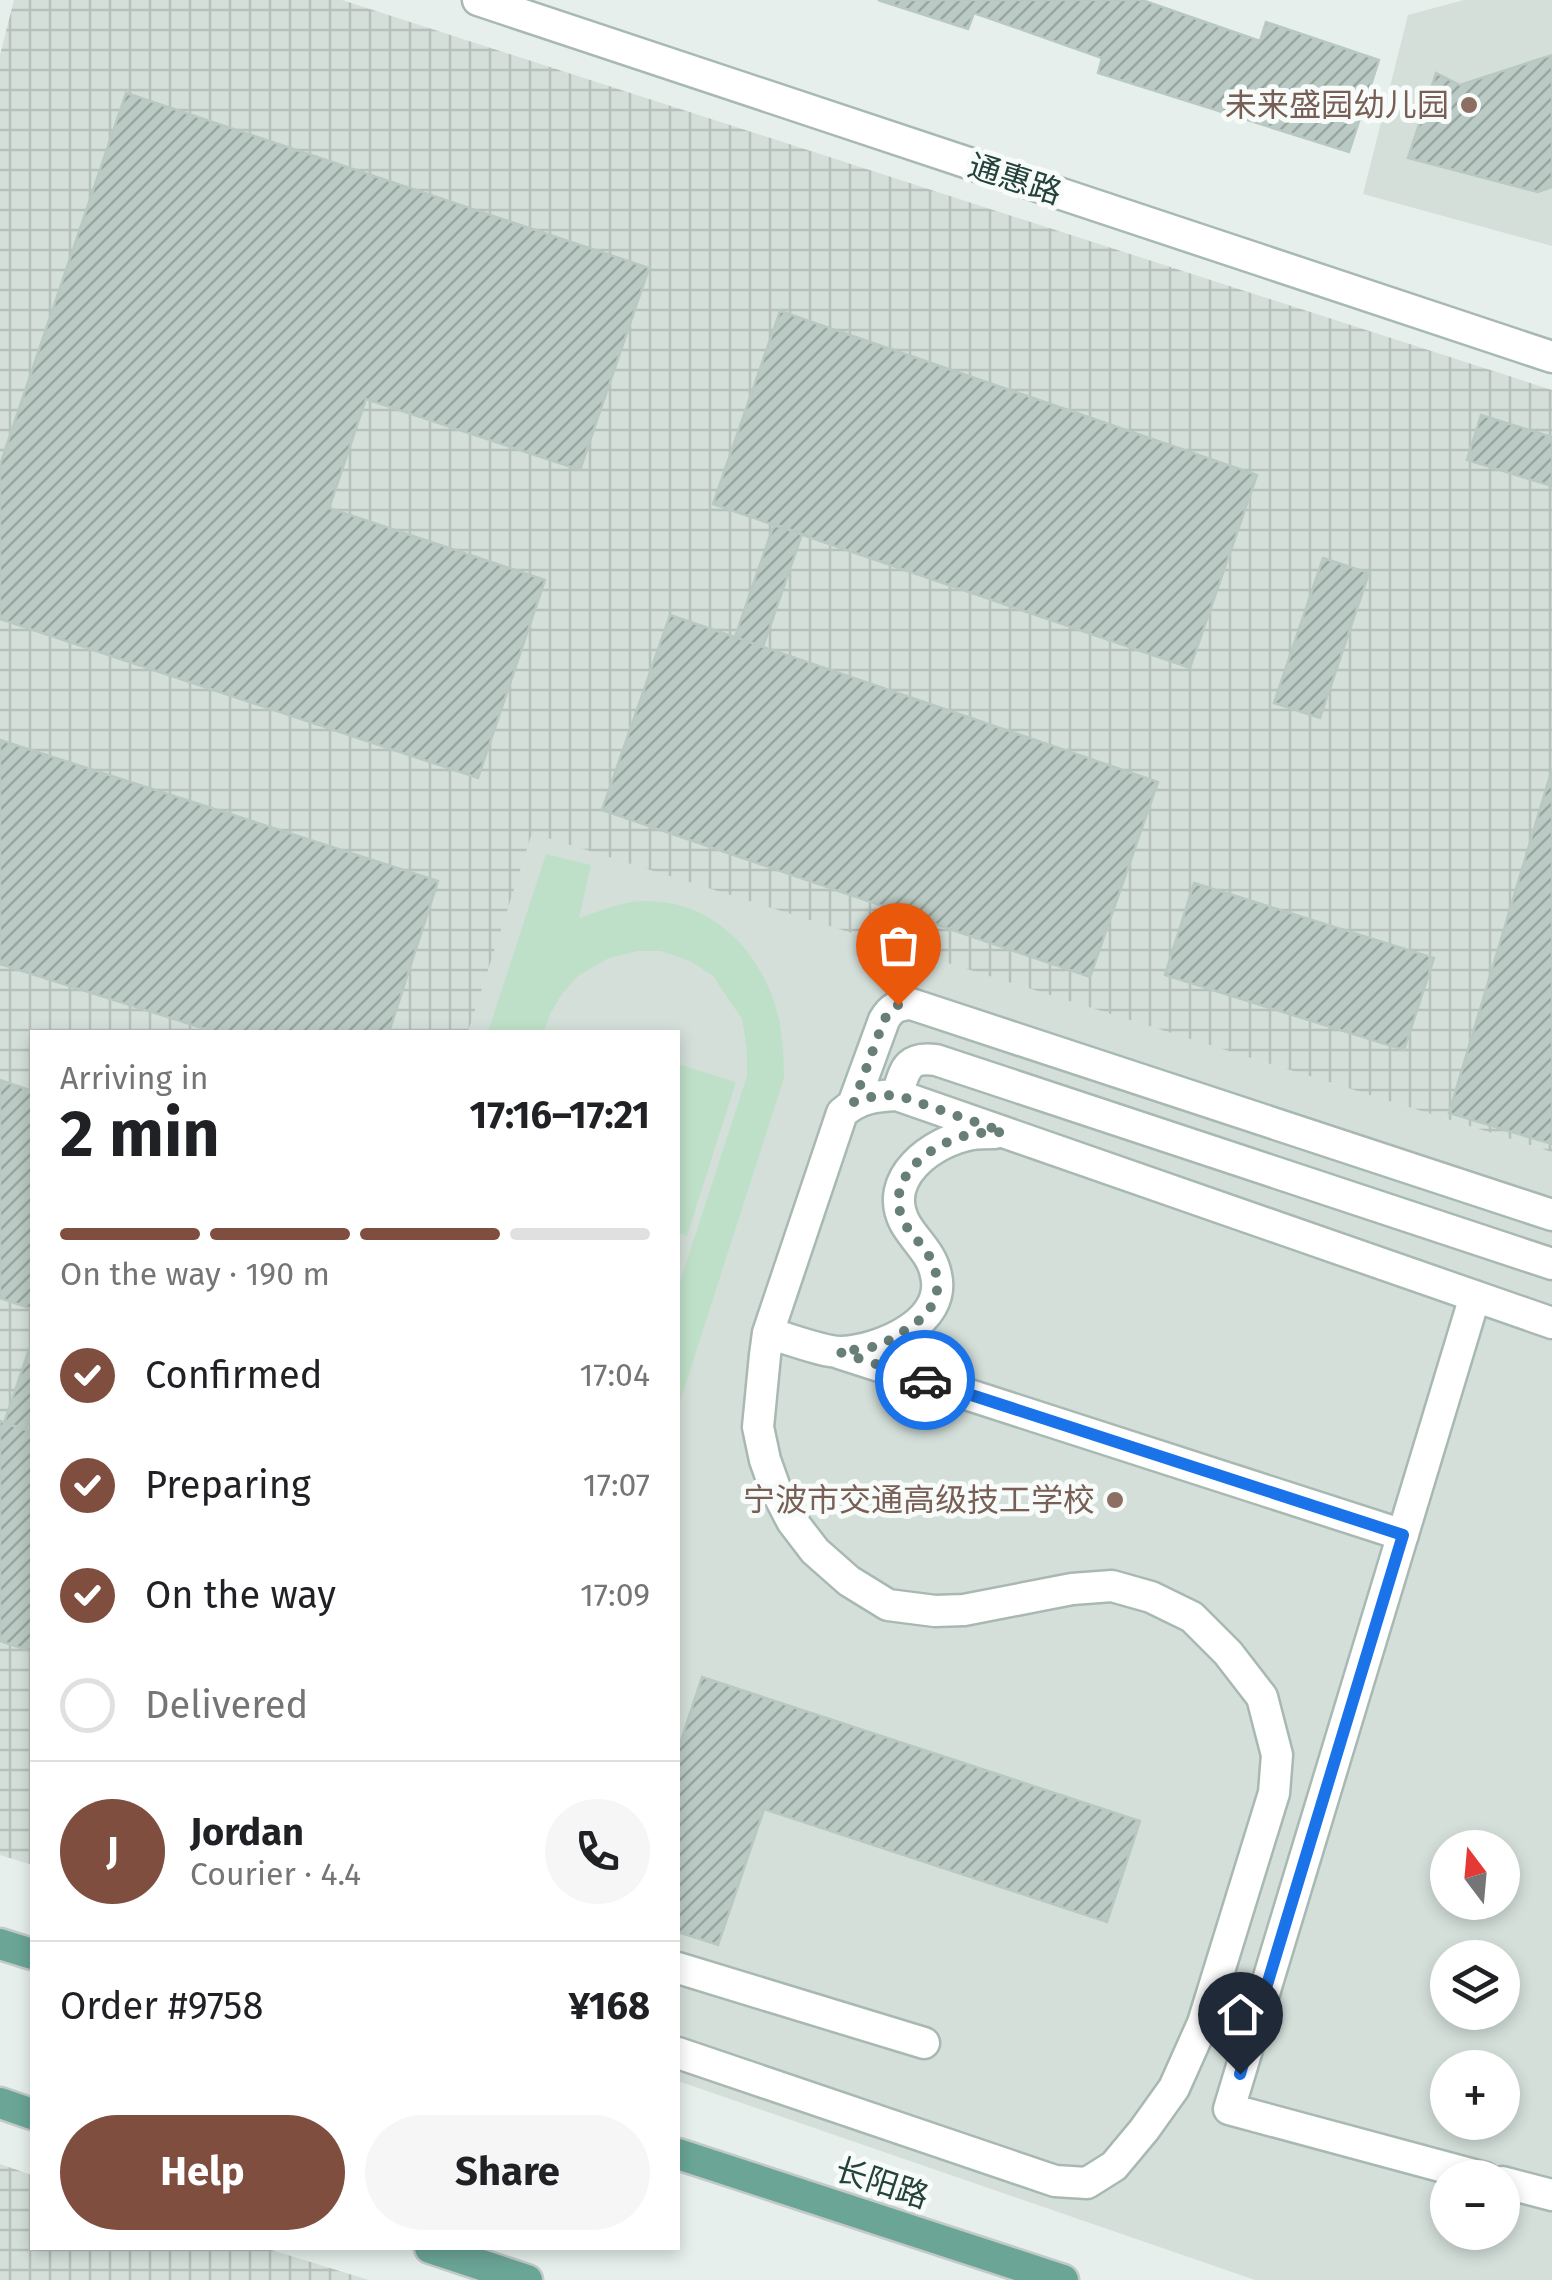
<!DOCTYPE html>
<meta charset="utf-8">
<style>
body{margin:0;font-family:"Fira Sans","Noto Sans SC",sans-serif;background:#f6f6f6;color:#202124;height:100vh;display:flex;flex-direction:column;font-size:38px;white-space:nowrap}
*{box-sizing:border-box;margin:0}
p{font-size:32px;color:#757577}
.icon{flex:none;width:55px;height:55px;fill:none;stroke:currentColor;stroke-width:2;stroke-linecap:round;stroke-linejoin:round}
.map{position:relative;flex:1;overflow:hidden}
.panel{position:absolute;left:30px;top:1030px;width:650px;height:1220px;display:flex;flex-direction:column;background:#fff;border-radius:0px;box-shadow:0 5px 15px #0003}
.panel>*{flex:none}
.needle{width:65px;rotate:344deg}
.controls{position:absolute;left:1430px;top:1830px;display:grid;gap:20px}
.controls a{display:grid;place-items:center;width:90px;height:90px;border-radius:50%;background:#fff;box-shadow:0 5px 15px #0003;font-size:50px}
.pin{position:absolute;display:grid;place-items:center;width:85px;height:85px;color:#fff;margin:-102px -42px;border-radius:50% 50% 50% 0;rotate:-45deg;box-shadow:0 0 10px #0007}
.pin .icon{rotate:45deg}
.courier{position:absolute;display:grid;place-items:center;width:100px;height:100px;margin:-50px;border:8px solid #1a73e8;border-radius:50%;background:#fff;color:#222;box-shadow:0 2px 12px #0007}
.summary em{font-style:normal;font-weight:700}
.summary div{display:flex;flex-direction:column-reverse}
.summary{display:flex;align-items:center;justify-content:space-between;height:170px;padding:0 30px}
h1{font-size:65px;font-weight:700;line-height:75px}
.bar{display:grid;grid-template-columns:repeat(4,1fr);gap:15px 10px;align-content:center;height:120px;padding:0 30px}
.bar i{height:12px;border-radius:8px;background:#e0e0e0}
.bar .selected{background:#7f4e3f}
.bar p{grid-column:span 4}
.line{display:flex;align-items:center;gap:25px;padding:0 30px;border-top:2px solid #e0e0e0}
.line div{flex:1}
.round{display:grid;place-items:center;flex:none;width:105px;height:105px;border-radius:52px;background:#f6f6f6}
ol{padding:0 30px;list-style:none}
li{display:flex;align-items:center;gap:30px;height:110px}
li p{margin-inline-start:auto}
li .icon{padding:10px;border-radius:50%;background:#7f4e3f;color:#fff;stroke-width:4}
li:last-child{color:#757577}
li i{width:55px;height:55px;border:5px solid #e0e0e0;border-radius:50%}
.primary-button{display:flex;gap:20px;margin-top:auto;padding:20px 30px}
.primary-button a{flex:1;height:115px;border-radius:60px;background:#7f4e3f;color:#fff;font-size:40px;font-weight:700;line-height:115px;text-align:center}
.primary-button a+a{background:#f6f6f6;color:#202124}
.map>svg:first-child{display:block}
.built{fill:#d4dfda;fill-rule:evenodd}
.industrial{fill:url(#industrial-grid)}
.garden{fill:#bfe0c8}
.building{fill:url(#building-hatch);stroke:#b8c9c2;stroke-width:2.5}
.lines{fill:none;stroke-linecap:round;stroke-linejoin:round}
.minor-casing{stroke:#a8b8b2;stroke-width:35}
.major-casing{stroke:#c2cac8;stroke-width:35}
.minor{stroke:#fff;stroke-width:30}
.major{stroke:#6aa596;stroke-width:30}
.done{stroke:#687f78;stroke-width:10;stroke-dasharray:0 18}
.route{stroke:#1a73e8;stroke-width:12}
.education-dot{fill:#8d6e63;stroke:#f7fbf9;stroke-width:4}
.labels{text-anchor:middle;dominant-baseline:central;stroke-width:10;stroke-linejoin:round;paint-order:stroke}
.education-label{font-size:32px;fill:#785e54;stroke:#f7fbf9;text-anchor:end}
.street-label{font-size:32px;fill:#24423a;stroke:#f7fbf9}
</style>
<div class="map">
<svg width="1552" height="2280" viewBox="0 0 1552 2280">
<defs>
<pattern id="industrial-grid" width="8" height="8" patternUnits="userSpaceOnUse" patternTransform="scale(2.5)"><rect width="8" height="8" fill="#d4dfda"/><path d="M0 4h8M4 0v8" fill="none" stroke="#b6c1bc"/></pattern>
<pattern id="building-hatch" width="6" height="6" patternUnits="userSpaceOnUse" patternTransform="scale(2.5)"><rect width="6" height="6" fill="#bbcac4"/><path d="M-1 1l2-2M0 6l6-6M5 7l2-2" fill="none" stroke="#98a6a0"/></pattern>
</defs>
<rect width="100%" height="100%" fill="#e6efeb"/>
<!-- built -->
<path class="built" d="M1464 0H1552V246L1363 194 1408 15Z
M531 832 1552 1152V2280H1255L678 2081V1032H468ZM1448 1848H1502V1902H1448ZM1448 1958H1502V2012H1448ZM1448 2068H1502V2122H1448ZM1448 2178H1502V2232H1448Z"/>
<!-- industrial -->
<path class="industrial" d="M14 0H342L1552 390V1152L532 833 468 1032H32V1865L0 1855V55Z
M0 2164 32 2175V2248H265L369 2280H0Z"/>
<!-- garden -->
<path class="garden" d="M546 854 591 865 579 918C601 911 624 900 647 901 718 901 767 959 780 1024 783 1042 784 1060 784 1078L678 1408V1288L747 1076V1050L742 1019 713 976 690 961 661 951H638L609 958 578 976 562 994 550 1014 544 1032H488Z
M678 1064 736 1082 687 1236 678 1233Z"/>
<!-- building -->
<path class="building" d="M878 0H1142L1260 41 1266 22 1379 60 1349 152 1098 73 1102 58 974 13 968 29Z
M1552 55V187L1538 192 1408 158 1436 73 1460 85Z
M126 93 649 268 580 470 366 399 329 508 545 580 478 778 0 619V465Z
M780 311 1257 475 1190 668 713 504Z
M1481 415 1552 437V486L1467 460Z
M774 524 802 534 763 647 735 637Z
M1323 558 1369 573 1320 718 1274 703Z
M670 615 1158 782 1090 977 602 810Z
M0 740 438 881 389 1032H215L0 964Z
M1552 769V1144L1449 1113Z
M1194 883 1434 958 1404 1050 1165 975Z
M0 1080 32 1091V1309L0 1298Z
M32 1341V1412L26 1430 4 1423Z
M0 1421 32 1432V1652L0 1641Z
M702 1677 1140 1821 1107 1922 764 1809 718 1945 678 1932V1750Z"/>
<g class="lines">
<!-- minor casing -->
<g class="minor-casing">
<path id="minor" d="M478 0 1552 357
M897 1095C905 1070 906 1056 936 1060L1552 1264
M854 1102 884 1020C891 1008 897 1005 911 1004L1552 1215
M1475 1296 1229 2109 1485 2178
M768 1333C787 1338 825 1353 842 1352 881 1350 947 1322 936 1275 932 1253 915 1241 905 1223 881 1178 933 1141 972 1134 980 1133 988 1133 995 1133
M839 1353 1403 1535
M678 1968 924 2043
M678 2053 1055 2181 1087 2183 1114 2166 1144 2130 1174 2088 1203 2023 1274 1793 1277 1755 1262 1697 1228 1653 1192 1617 1151 1597 1112 1586 1072 1589 964 1610 935 1611 888 1605 849 1581 815 1551 792 1521 775 1488 765 1460 758 1427 765 1355 768 1333 842 1113C859 1098 875 1096 897 1095L1552 1323
M1502 2182 1552 2195"/>
</g>
<!-- major casing -->
<g class="major-casing">
<path id="major" d="M0 1944 32 1954
M0 2103 32 2114
M678 2154 1063 2280
M430 2248 527 2280"/>
</g>
<!-- minor -->
<use href="#minor" class="minor"/>
<!-- major -->
<use href="#major" class="major"/>
</g>
<g class="lines">
<!-- done -->
<path class="done" d="M898 1005 890 1011 884 1020 854 1102 875 1096 897 1095 1004 1132C993 1133 982 1132 973 1134 933 1141 880 1179 905 1224 913 1238 926 1247 932 1262 946 1294 931 1315 904 1331 895 1336 887 1343 877 1346 865 1349 851 1350 839 1352L925 1380"/>
<!-- route -->
<path class="route" d="M925 1380 1403 1535 1240 2074"/>
</g>
<!-- markers -->
<g class="education-dot">
<circle cx="1469" cy="105" r="10"/>
<circle cx="1115" cy="1500" r="10"/>
</g>
<g class="labels">
<!-- education labels -->
<g class="education-label">
<text x="1449" y="105">未来盛园幼儿园</text>
<text x="1095" y="1500">宁波市交通高级技工学校</text>
</g>
<!-- street labels -->
<g class="street-label">
<text transform="translate(1015 179) rotate(18)">通惠路</text>
<text transform="translate(882 2183) rotate(18)">长阳路</text>
</g>
</g>
</svg>
<div class="controls">
<a><svg class="needle" viewBox="-14 -14 28 28"><path d="M0-13l5 13h-10z" fill="#e53935"/><path d="M0 13l5-13h-10z" fill="#757577"/></svg></a>
<a><svg class="icon" aria-label="layers" viewBox="0 0 24 24"><path d="M12 4l9 5-9 5-9-5zM3 14l9 5 9-5"/></svg></a>
<a>+</a>
<a>−</a>
</div>
<div class="pin" style="left:898px;top:1005px;background:#ea580c"><svg class="icon" aria-label="bag" viewBox="0 0 24 24"><path d="M5 8h14l-1 12H6zM9 8a3 3 0 0 1 6 0"/></svg></div>
<div class="pin" style="left:1240px;top:2074px;background:#1f2937"><svg class="icon" aria-label="home" viewBox="0 0 24 24"><path d="M3 11l9-7 9 7M6 9v11h12V9"/></svg></div>
<div class="courier" style="left:925px;top:1380px"><svg class="icon" aria-label="car" viewBox="0 0 24 24"><path d="M5 17H2v-5l4-1 3-4h7l3 4 3 1v5h-3M9 17h6M6 11h13"/><circle cx="7" cy="17" r="2"/><circle cx="17" cy="17" r="2"/></svg></div>
<section class="panel">
<div class="summary"><div><h1>2 min</h1><p>Arriving in</p></div><em>17:16–17:21</em></div>
<div class="bar"><i class="selected"></i><i class="selected"></i><i class="selected"></i><i></i><p>On the way · 190 m</p></div>
<ol>
<li><svg class="icon" aria-label="check" viewBox="0 0 24 24"><path d="M5 12l5 5 9-10"/></svg>Confirmed<p>17:04</p></li>
<li><svg class="icon" aria-label="check" viewBox="0 0 24 24"><path d="M5 12l5 5 9-10"/></svg>Preparing<p>17:07</p></li>
<li><svg class="icon" aria-label="check" viewBox="0 0 24 24"><path d="M5 12l5 5 9-10"/></svg>On the way<p>17:09</p></li>
<li><i></i>Delivered</li>
</ol>
<div class="line" style="height:180px"><b class="round" style="background:#7f4e3f;color:#fff">J</b><div><b>Jordan</b><p>Courier · 4.4</p></div><a class="round"><svg class="icon" aria-label="phone" viewBox="0 0 24 24"><path d="M5 4h4l2 5-3 2q2 4 5 5l2-3 5 2v4C11 20 4 13 5 4z"/></svg></a></div>
<div class="line" style="height:130px"><div>Order #9758</div><b>¥168</b></div>
<div class="primary-button"><a>Help</a><a>Share</a></div>
</section>
</div>
